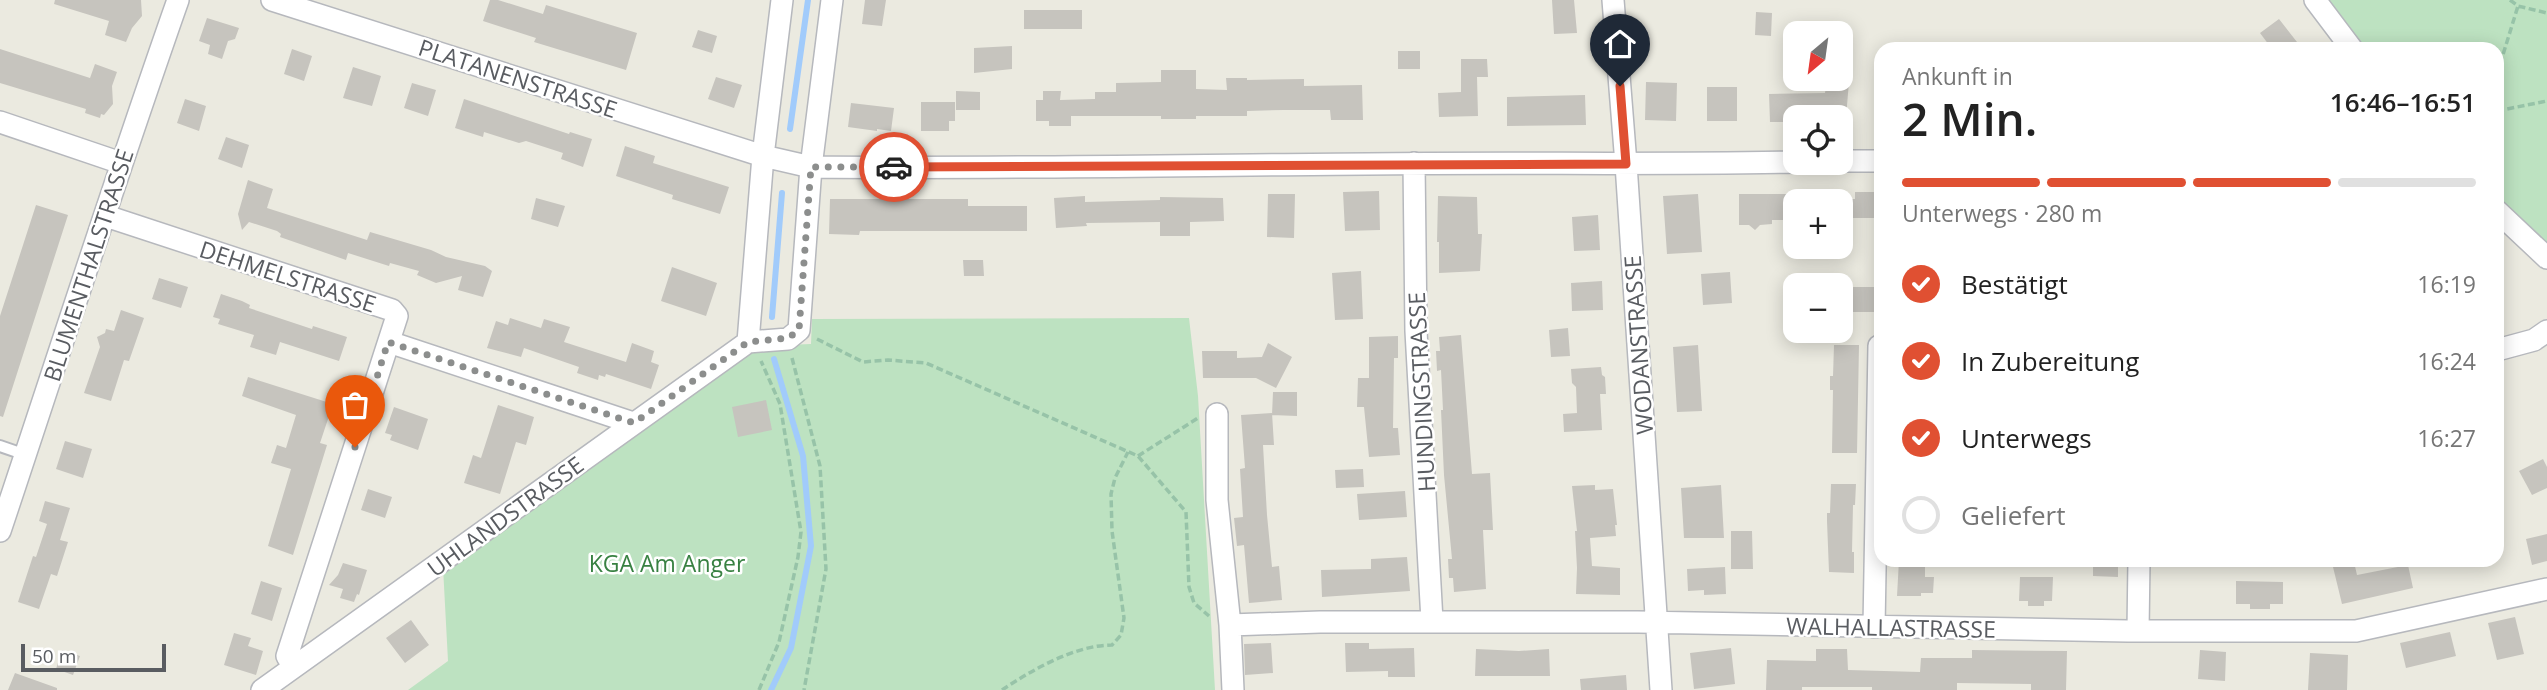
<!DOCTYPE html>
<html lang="de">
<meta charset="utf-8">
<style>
body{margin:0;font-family:"Open Sans",sans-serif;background:#f2f2f2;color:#222;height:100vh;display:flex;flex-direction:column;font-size:26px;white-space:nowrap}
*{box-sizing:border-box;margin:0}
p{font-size:23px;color:#767676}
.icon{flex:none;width:38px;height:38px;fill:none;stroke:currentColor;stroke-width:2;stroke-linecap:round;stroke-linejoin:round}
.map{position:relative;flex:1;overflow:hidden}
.details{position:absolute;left:1874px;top:42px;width:630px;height:525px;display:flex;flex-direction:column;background:#fff;border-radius:21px;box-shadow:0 4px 18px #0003}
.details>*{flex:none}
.needle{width:46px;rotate:209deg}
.controls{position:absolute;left:1783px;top:21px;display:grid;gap:14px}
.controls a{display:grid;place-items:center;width:70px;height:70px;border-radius:14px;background:#fff;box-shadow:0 4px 18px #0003;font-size:35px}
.scale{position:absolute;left:21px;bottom:18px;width:145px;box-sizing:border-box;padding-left:7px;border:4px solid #595c61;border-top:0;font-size:19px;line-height:24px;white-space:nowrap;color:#595c61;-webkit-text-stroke:5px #fff;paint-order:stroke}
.pin{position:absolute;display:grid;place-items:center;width:60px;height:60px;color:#fff;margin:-72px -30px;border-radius:50% 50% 50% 0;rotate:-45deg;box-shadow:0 0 7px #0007}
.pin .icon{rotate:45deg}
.courier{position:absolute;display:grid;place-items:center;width:70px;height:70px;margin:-35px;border:5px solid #e05032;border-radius:50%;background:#fff;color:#222;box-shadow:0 2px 9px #0007}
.head em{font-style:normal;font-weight:600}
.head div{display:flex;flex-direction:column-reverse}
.head{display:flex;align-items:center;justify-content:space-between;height:119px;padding:0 28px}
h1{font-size:46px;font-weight:600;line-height:52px}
.bar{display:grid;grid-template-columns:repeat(4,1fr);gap:10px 7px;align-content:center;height:84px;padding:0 28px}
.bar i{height:9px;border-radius:5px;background:#e0e0e0}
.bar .selected{background:#e05032}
.bar p{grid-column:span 4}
ol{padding:0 28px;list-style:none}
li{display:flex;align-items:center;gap:21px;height:77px}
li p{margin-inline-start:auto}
li .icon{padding:7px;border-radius:50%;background:#e05032;color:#fff;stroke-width:4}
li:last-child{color:#767676}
li i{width:38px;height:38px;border:4px solid #e0e0e0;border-radius:50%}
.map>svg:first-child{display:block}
.green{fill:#bde2c1}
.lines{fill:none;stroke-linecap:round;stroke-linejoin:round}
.stream{stroke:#a1cbfb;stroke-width:6}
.building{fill:#c6c4be}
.service-casing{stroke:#b6b8bd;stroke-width:14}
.minor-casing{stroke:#b6b8bd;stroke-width:24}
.path{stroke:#97c3a8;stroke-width:3.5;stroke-dasharray:7 3.5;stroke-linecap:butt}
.service{stroke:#fff;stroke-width:10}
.minor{stroke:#fff;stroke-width:21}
.done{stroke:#8c8e8d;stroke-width:7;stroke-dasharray:0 12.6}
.route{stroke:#e05032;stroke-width:9}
.labels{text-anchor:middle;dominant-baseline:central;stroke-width:5;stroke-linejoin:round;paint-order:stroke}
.street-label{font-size:23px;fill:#595c61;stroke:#fff}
.park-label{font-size:23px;fill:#388142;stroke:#fff}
</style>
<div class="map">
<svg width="2547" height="690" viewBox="0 0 2547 690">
<rect width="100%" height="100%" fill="#ebeae0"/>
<!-- green -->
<path class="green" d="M2328 0H2547V247L2497 201V49H2365Z
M1189 318 1198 396 1215 690H408L448 661 443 567 761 346 811 344 812 319Z"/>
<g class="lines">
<!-- stream -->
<path class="stream" d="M790 129 808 0
M772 317 782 193
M771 690 791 648 811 546 803 456 774 359"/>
</g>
<!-- building -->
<path class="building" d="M55 0H141L142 16 132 28 126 42 105 35 109 21 54 4Z
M490 0H498L543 14 546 5 637 33 626 70 534 42 536 38 483 21Z
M865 0H886L882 26 862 24Z
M1552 0H1574L1577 33 1554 34Z
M1024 10H1082V29H1024Z
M1756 12 1772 13 1771 36 1755 35Z
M207 18 239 28 235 39 228 41 222 59 208 54 210 45 199 41Z
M2279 19 2297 42 2288 49H2272L2260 33Z
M698 30 717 36 712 53 692 47Z
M1012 46V69L974 73V48Z
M0 49 90 78 95 64 117 72 112 86 113 104 104 115 101 114 100 118 85 113 86 109 0 83Z
M292 49 312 56 304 81 284 74Z
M1398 51H1420V69H1398Z
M1461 59H1487L1488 77H1477L1478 116 1439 117 1438 93 1461 92Z
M353 67 381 76 372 106 343 98Z
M1161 70H1196V89L1227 90 1226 78H1247V80L1304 79V86L1362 85 1363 120H1331L1330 110H1283L1247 111V116H1196V119H1161V116H1071V126H1049V121H1036V100H1043V91H1061L1060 100 1095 99V92H1116V83L1161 82Z
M716 77 742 85 734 108 708 99Z
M1827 80 1849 82 1846 117 1805 113V117H1796V122H1770L1769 94 1825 93Z
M1646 82 1677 83 1676 121 1645 120Z
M412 83 436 90 428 116 404 108Z
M1707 87H1737V121H1707Z
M956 91 980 92V110H956Z
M1585 95 1586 125 1507 126V97Z
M185 99 206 106 199 131 177 123Z
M464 99 569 134 570 132 592 139 583 167 561 159 563 153 526 141 519 143 484 132 483 137 455 128Z
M921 102H955V121H949V131H921Z
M851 103 894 108 891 131 877 129V131L848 127Z
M226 137 249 145 242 168 218 159Z
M625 146 655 156 653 163 729 187 720 214 672 199 673 195 616 176Z
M248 180 273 189 267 208 367 240 370 232 431 250 446 257 485 266 492 271 483 297 458 290 462 276 436 283 417 275 419 271 390 263 389 266 348 253 346 260 280 237 281 234 277 231 249 222 242 230 238 214Z
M1379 191 1380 230 1345 231 1343 192Z
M1855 192H1881V218H1850V199H1855Z
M1268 194H1295L1294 238 1267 237Z
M1698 194 1702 252 1667 254 1663 196Z
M1739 194H1796V220H1772V224L1760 225 1755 230 1749 225H1739Z
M1085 196V202L1160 200V197L1223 198 1224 221 1190 222V236H1160V222L1086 223 1087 226 1056 228 1054 198Z
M1438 196 1477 197 1478 234H1482L1480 271 1439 273V242H1437Z
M536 198 565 206 558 227 531 219Z
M830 199H968V206H1027V231H860L859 235 829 234Z
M36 205 68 215 3 417 0 416V316Z
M1598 215 1600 250 1574 251 1572 217Z
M963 260H983L984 276H964Z
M672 267 717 283 706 316 661 301Z
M1361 271 1363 319 1335 320 1332 273Z
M1730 272 1732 303 1703 305 1701 274Z
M159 278 188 287 181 308 152 299Z
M1602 281 1603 310 1572 311 1571 283Z
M1852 287H1878V312H1852Z
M221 294 242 301 250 305 249 308 312 329 313 326 347 337 339 361 280 342 276 355 250 347 254 335 218 324 220 319 213 317Z
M121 310 144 318 129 361 124 360 111 401 84 393 100 347 97 337 105 333 106 329 114 331Z
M510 318 541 328 544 319 570 327 564 342 626 362 632 343 654 351 651 362 659 365 651 389 606 374 605 377 599 375 598 380 577 373 579 367 524 348 521 357 487 348 496 321 508 325Z
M1568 328 1570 356 1551 357 1549 330Z
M1461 335 1472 474 1490 473 1493 530H1483L1486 589 1454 592 1453 578H1449L1448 559H1452L1444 475 1441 410H1443L1441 370 1437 371 1436 351H1440L1439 337Z
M1398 336V358H1394L1393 428H1398L1400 455 1369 457 1364 407H1357L1358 378H1369V337Z
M1268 343 1292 357 1276 388 1256 378H1203L1202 351H1237V358L1262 357Z
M1698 345 1702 411 1677 412 1673 347Z
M1834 345H1859L1857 453H1832L1833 390H1830V376H1833Z
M1601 367 1602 375 1605 377 1606 394H1600L1602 430 1564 432 1563 414 1577 413 1576 387 1572 383 1571 369Z
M248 377 333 404 320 443 327 445 293 555 268 546 291 469 271 463 277 445 286 448 296 415 242 396Z
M1273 392H1297V416L1272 415Z
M766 400 772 430 738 437 732 407Z
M498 405 534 417 526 445 516 442 500 494 464 483 473 455 481 458Z
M394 407 428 419 418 450 390 440 392 435 385 433Z
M1272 413 1274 445H1263L1267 515 1272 567 1279 566 1282 600 1249 603 1244 545 1237 546 1234 518 1243 517 1240 469 1245 468 1241 415Z
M65 441 92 449 83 478 56 469Z
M2543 459 2547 467V488L2532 495 2519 471Z
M1363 469 1364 487 1336 488 1335 470Z
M1831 484H1856L1855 505H1853L1852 552H1854V573L1829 572 1827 521V513H1830Z
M1595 485V490L1613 489 1617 525H1615L1616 536 1590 538 1592 566 1620 568V595L1576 594 1577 568 1575 531H1577L1572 486Z
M1721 485 1724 538H1684L1681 488Z
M368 489 392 497 385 518 361 510Z
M1405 491 1407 517 1359 520 1357 494Z
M45 501 70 508 60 540 68 542 57 576 51 574 39 609 18 602 33 556 36 557 47 524 39 521Z
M1731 531H1752L1753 569H1731Z
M2547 534V561L2532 565 2526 539Z
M1407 557 1410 591 1322 597 1321 570 1371 569V559Z
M1899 560H1925V577H1934L1933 593H1921V596H1897Z
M2093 560H2118V577L2093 576Z
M2354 562 2357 575 2408 565 2413 588 2342 604 2333 567Z
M343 563 367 570 359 595 357 594 354 602 340 598 343 589 329 585 338 575Z
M1725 567 1726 594 1704 595V590L1688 591 1687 569Z
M2020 577H2053L2052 601H2044V606H2028V601H2019Z
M261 581 282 588 272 621 251 614Z
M2236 581 2283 582V604H2270V609H2250V604H2236Z
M2515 617 2524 654 2497 660 2488 623Z
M411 620 429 645 405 663 386 638Z
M2450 632 2456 656 2406 668 2400 643Z
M234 633 251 638 248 646 263 651 256 675 224 665Z
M1271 643 1273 673 1245 675 1244 644Z
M1345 643H1369V649L1414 648 1415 677H1388V671L1346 672Z
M1731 648 1735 684 1694 689 1690 653Z
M1476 649 1519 651 1549 649 1550 676H1475Z
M1816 649H1847L1848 670 1920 672 1921 658H1972V650L2067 651 2066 690H2031V684L1957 683V690H1872V687H1802V690H1766L1767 660 1816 661Z
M62 650 80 656 73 675 56 669Z
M2200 650 2226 652 2225 681 2198 679Z
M2310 653 2348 655 2347 690H2308Z
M15 673 57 688V690H8Z
M1626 675 1627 690H1581L1580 679Z"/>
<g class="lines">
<!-- service casing -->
<g class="service-casing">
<path id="service" d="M0 446 26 455"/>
</g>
<!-- minor casing -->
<g class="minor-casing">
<path id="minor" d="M272 0 763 156 811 167C996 169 1182 165 1367 164 1510 162 1653 165 1796 162
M1613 0 1626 164 1661 690
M2315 0 2352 49
M0 122 121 163
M1841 161H1881
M1414 163 1416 331 1432 621
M2497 211 2547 258
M106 216 392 310 397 316 287 656 294 667
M389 342 633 423
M748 342 763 156 782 0
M2497 350 2534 340 2547 331
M1217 414V500L1230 625 1233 690
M0 531C59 354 116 176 178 0
M1230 625 1320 622H1638L2128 631H2356L2547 589
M1874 627 1879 346
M2138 631 2139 560
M262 690 748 342 788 339 799 330 811 167 832 0"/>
</g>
<!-- path -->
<path class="path" d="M2510 0 2518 6 2547 13
M2497 74 2518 6
M2497 111 2547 101
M817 339 863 362 888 360 926 363 1138 456 1186 512 1189 587 1194 603 1209 616
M792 358 820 466 826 569 804 690
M1138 456 1198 418
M759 690 779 642 798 557 801 532 780 404 761 361
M1002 690C1032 670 1075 645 1112 645L1121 635 1124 618 1112 531 1111 494 1115 478 1128 452"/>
<!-- service -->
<use href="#service" class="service"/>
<!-- minor -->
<use href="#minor" class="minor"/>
</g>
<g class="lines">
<!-- done -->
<path class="done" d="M355 447 388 342 634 423 748 342 788 338 799 330 811 167H894"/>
<!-- route -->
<path class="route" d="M894 167 1626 164 1620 86"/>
</g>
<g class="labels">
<!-- street labels -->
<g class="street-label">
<text transform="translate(518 78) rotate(18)">PLATANENSTRASSE</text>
<text transform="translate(88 265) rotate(-72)">BLUMENTHALSTRASSE</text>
<text transform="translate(288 276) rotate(18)">DEHMELSTRASSE</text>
<text transform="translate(1638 345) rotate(-94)">WODANSTRASSE</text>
<text transform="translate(1421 392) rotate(-93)">HUNDINGSTRASSE</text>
<text transform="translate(505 516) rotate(-36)">UHLANDSTRASSE</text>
<text transform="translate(1891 627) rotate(1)">WALHALLASTRASSE</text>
</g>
<!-- park labels -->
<g class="park-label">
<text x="667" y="563">KGA Am Anger</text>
</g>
</g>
</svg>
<div class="controls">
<a><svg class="needle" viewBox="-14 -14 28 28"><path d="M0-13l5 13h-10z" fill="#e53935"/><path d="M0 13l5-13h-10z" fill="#767676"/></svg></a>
<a><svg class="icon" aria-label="locate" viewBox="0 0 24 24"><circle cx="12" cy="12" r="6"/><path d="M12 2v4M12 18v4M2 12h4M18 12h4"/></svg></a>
<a>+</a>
<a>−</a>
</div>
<div class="scale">50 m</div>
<div class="pin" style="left:355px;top:447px;background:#ea580c"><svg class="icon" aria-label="bag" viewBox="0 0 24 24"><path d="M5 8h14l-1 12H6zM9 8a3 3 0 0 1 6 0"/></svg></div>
<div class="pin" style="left:1620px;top:86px;background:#1f2937"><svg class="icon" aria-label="home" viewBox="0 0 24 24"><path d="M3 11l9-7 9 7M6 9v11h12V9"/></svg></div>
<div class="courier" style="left:894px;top:167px"><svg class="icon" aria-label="car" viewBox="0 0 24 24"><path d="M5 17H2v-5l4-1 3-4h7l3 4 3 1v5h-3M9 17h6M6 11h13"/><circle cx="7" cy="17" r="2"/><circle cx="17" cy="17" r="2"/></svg></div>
<section class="details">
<div class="head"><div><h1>2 Min.</h1><p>Ankunft in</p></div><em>16:46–16:51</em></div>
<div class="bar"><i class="selected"></i><i class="selected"></i><i class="selected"></i><i></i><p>Unterwegs · 280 m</p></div>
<ol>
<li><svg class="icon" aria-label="check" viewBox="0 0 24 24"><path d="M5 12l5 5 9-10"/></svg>Bestätigt<p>16:19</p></li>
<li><svg class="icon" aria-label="check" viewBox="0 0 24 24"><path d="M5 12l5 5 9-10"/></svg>In Zubereitung<p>16:24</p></li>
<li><svg class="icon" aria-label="check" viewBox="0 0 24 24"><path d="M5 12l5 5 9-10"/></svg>Unterwegs<p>16:27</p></li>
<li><i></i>Geliefert</li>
</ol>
</section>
</div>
